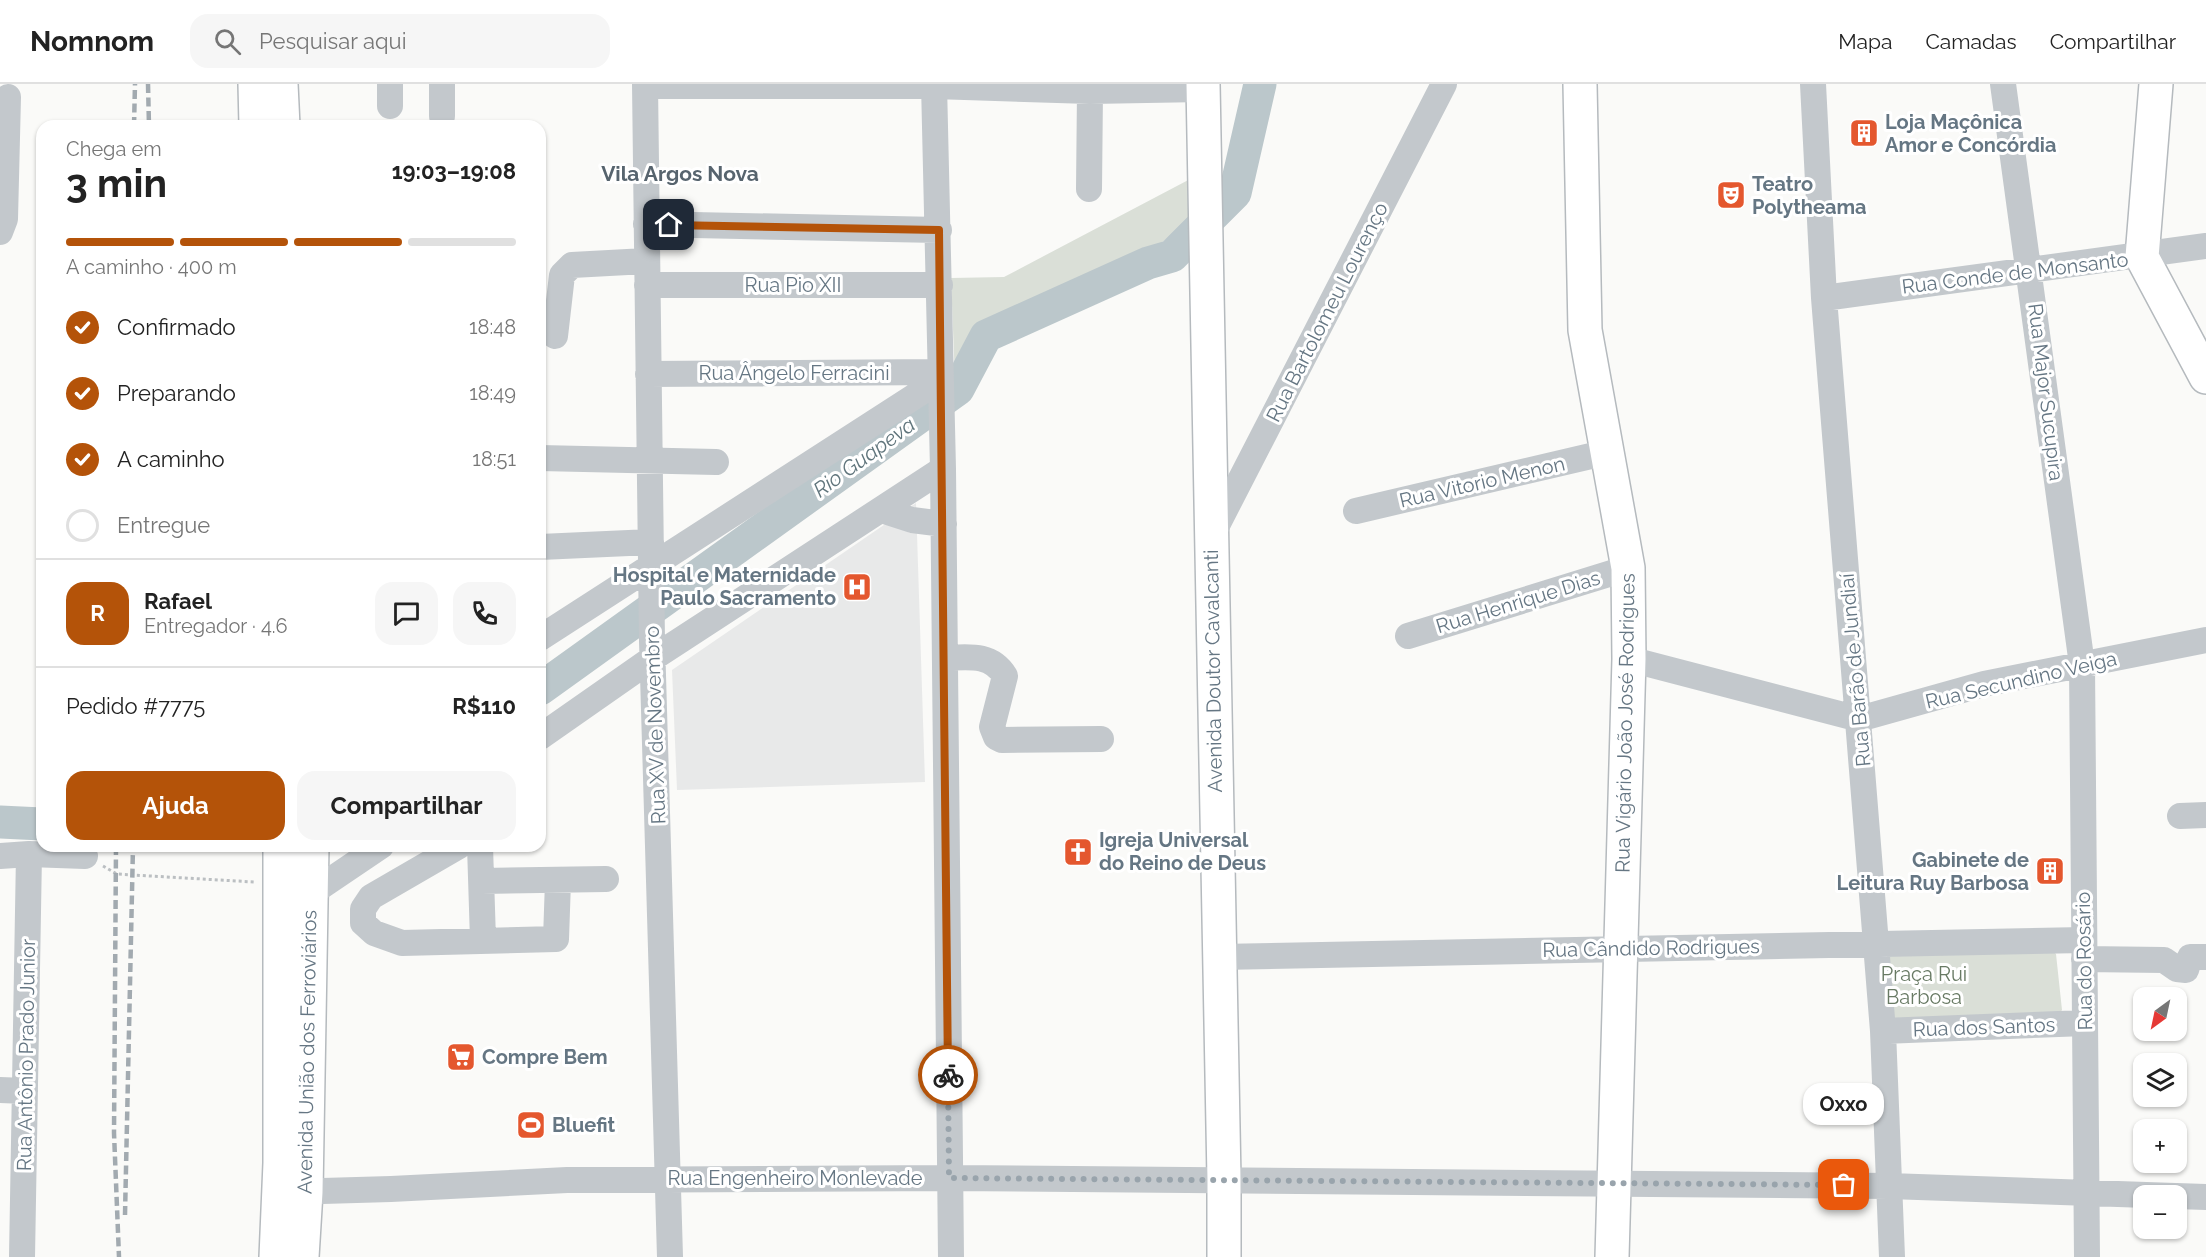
<!DOCTYPE html>
<html lang="pt">
<meta charset="utf-8">
<style>
body{margin:0;font-family:Raleway,sans-serif;background:#f6f6f6;color:#222;height:100vh;display:flex;flex-direction:column;font-size:22px;white-space:nowrap}
*{box-sizing:border-box;margin:0}
p{font-size:20px;color:#767676}
.icon{flex:none;width:33px;height:33px;fill:none;stroke:currentColor;stroke-width:2;stroke-linecap:round;stroke-linejoin:round}
.map{position:relative;flex:1;overflow:hidden}
.panel{position:absolute;left:36px;top:36px;width:510px;height:732px;display:flex;flex-direction:column;background:#fff;border-radius:18px;box-shadow:0 2px 4px #0004}
.panel>*{flex:none}
.needle{width:39px;rotate:213deg}
.fabs{position:absolute;left:2133px;top:903px;display:grid;gap:12px}
.fabs a{display:grid;place-items:center;width:54px;height:54px;border-radius:12px;background:#fff;box-shadow:0 2px 4px #0004;font-size:30px}
.pin{position:absolute;display:grid;place-items:center;width:51px;height:51px;color:#fff;margin:-26px;border-radius:12px;box-shadow:0 3px 9px #0006}
.courier{position:absolute;display:grid;place-items:center;width:60px;height:60px;margin:-30px;border:4px solid #b45309;border-radius:50%;background:#fff;color:#222;box-shadow:0 2px 8px #0007}
.bubble{position:absolute;height:42px;border-radius:18px;background:#fff;box-shadow:0 2px 4px #0004;font-size:20px;font-weight:700;line-height:42px;text-align:center}
.headline em{font-style:normal;font-weight:700}
.headline div{display:flex;flex-direction:column-reverse}
.headline{display:flex;align-items:center;justify-content:space-between;height:102px;padding:0 30px}
h1{font-size:39px;font-weight:700;line-height:45px}
.bar{display:grid;grid-template-columns:repeat(4,1fr);gap:9px 6px;align-content:center;height:72px;padding:0 30px}
.bar i{height:8px;border-radius:4px;background:#e0e0e0}
.bar .selected{background:#b45309}
.bar p{grid-column:span 4}
.line{display:flex;align-items:center;gap:15px;padding:0 30px;border-top:2px solid #e0e0e0}
.line div{flex:1}
.round{display:grid;place-items:center;flex:none;width:63px;height:63px;border-radius:18px;background:#f6f6f6}
ol{padding:0 30px;list-style:none}
li{display:flex;align-items:center;gap:18px;height:66px}
li p{margin-inline-start:auto}
li .icon{padding:6px;border-radius:50%;background:#b45309;color:#fff;stroke-width:4}
li:last-child{color:#767676}
li i{width:33px;height:33px;border:3px solid #e0e0e0;border-radius:50%}
.button{display:flex;gap:12px;margin-top:auto;padding:12px 30px}
.button a{flex:1;height:69px;border-radius:18px;background:#b45309;color:#fff;font-size:24px;font-weight:700;line-height:69px;text-align:center}
.button a+a{background:#f6f6f6;color:#222}
header{display:flex;align-items:center;gap:36px;box-sizing:border-box;height:84px;padding:0 30px;background:#fff;border-bottom:2px solid #e0e0e0}
header strong{font-size:28px}
nav{display:flex;gap:33px;margin-inline-start:auto;font-size:21px}
.search{width:420px;height:54px;background:#f6f6f6;display:flex;align-items:center;gap:15px;box-sizing:border-box;padding:0 21px;border-radius:18px;color:#767676;font-size:22px}
.map>svg:first-child{display:block}
.built{fill:#e8e9e9}
.green{fill:#dadfd7}
.lines{fill:none;stroke-linecap:round;stroke-linejoin:round}
.river{stroke:#bbc7cb;stroke-width:33}
.major-casing{stroke:#b5babe;stroke-width:36}
.path{stroke:#bbbfc2;stroke-width:3;stroke-dasharray:3 3;stroke-linecap:butt}
.minor{stroke:#c3c8cc;stroke-width:26}
.major{stroke:#fff;stroke-width:33}
.rail{stroke:#a2aab0;stroke-width:4.5;stroke-dasharray:9 4.5;stroke-linecap:butt}
.done{stroke:#99a4ac;stroke-width:6;stroke-dasharray:0 10.8}
.route{stroke:#b45309;stroke-width:8}
.labels{text-anchor:middle;dominant-baseline:central;stroke-width:6;stroke-linejoin:round;paint-order:stroke}
.poi-label{font-size:20px;font-weight:bold;fill:#657683;stroke:#fff;text-anchor:start}
.street-label{font-size:20px;fill:#657683;stroke:#fff}
.park-label{font-size:20px;fill:#687a64;stroke:#fff}
.neighbourhood-label{font-size:21px;font-weight:bold;fill:#57646e;stroke:#fff}
.water-label{font-size:21px;font-style:italic;fill:#60757c;stroke:#fff}
</style>
<header>
<strong>Nomnom</strong>
<div class="search"><svg class="icon" aria-label="search" viewBox="0 0 24 24"><circle cx="10" cy="10" r="6"/><path d="M15 15l6 6"/></svg>Pesquisar aqui</div>
<nav><a>Mapa</a><a>Camadas</a><a>Compartilhar</a></nav>
</header>
<div class="map">
<svg width="2206" height="1173" viewBox="0 0 2206 1173">
<rect width="100%" height="100%" fill="#fafaf8"/>
<!-- built -->
<path class="built" d="M916 419 925 698 677 706 672 586Z"/>
<!-- green -->
<path class="green" d="M1194 93 1197 131 1151 167 1035 217 976 249 955 296 951 194 1004 193Z
M2047 862 2056 870 2062 926 2055 935 1895 939 1884 877 1893 864Z"/>
<g class="lines">
<!-- river -->
<path class="river" d="M540 605 958 305 986 252 1148 179 1172 172 1235 109 1260 0
M0 738 42 740"/>
<!-- major casing -->
<g class="major-casing">
<path id="major" d="M255 0 256 42
M281 0 283 42
M1203 0 1224 1095V1173
M1580 0 1585 246 1628 484 1629 575 1612 1173
M2156 0 2142 173 2206 293
M276 1173 280 1079V762
M302 1173 306 1108 312 762"/>
</g>
<!-- path -->
<path class="path" d="M103 782 117 790 133 791 254 798"/>
<!-- minor -->
<path class="minor" d="M645 0 652 557 670 1173
M934 0 943 385 951 1173
M1813 0 1824 214 1883 947 1892 1173
M2003 0 2082 581 2087 1173
M646 2H934L1090 7 1203 5
M390 22V0
M442 32V0
M1089 105 1090 7
M646 140 939 146
M0 148 5 135 8 13
M647 201H940
M1824 214 2206 162
M555 252 562 191 572 181 646 177
M648 290 939 288
M540 374 716 378
M881 426 912 436 944 440
M1356 427 1608 368
M1212 451 1444 0
M540 463 651 458
M1408 552 1628 484
M540 554 940 296
M945 574C968 573 991 569 1005 592L992 643 996 653 1002 656 1101 655
M1629 575 1859 635 1984 600 2206 556
M540 653 653 574 943 385
M2180 732 2206 731
M459 762 371 813 363 825V839L374 849 402 859 556 855 558 797
M480 762 483 856
M0 772 29 770 85 772
M482 797 606 795
M310 810 381 762
M1219 873 2084 856
M2084 875 2164 876 2177 885 2186 886 2190 873H2206
M1883 947 2085 939
M0 1006 25 1007
M288 1108 391 1105 567 1096 949 1094 1889 1102 2175 1112
M2176 1112 2206 1113
M22 1173 29 770"/>
<!-- major -->
<use href="#major" class="major"/>
<!-- rail -->
<path class="rail" d="M148 0 149 42
M134 42 135 0
M116 762 114 1049 119 1173
M125 1131 133 762"/>
</g>
<g class="lines">
<!-- done -->
<path class="done" d="M948 991 949 1094 1844 1101"/>
<!-- route -->
<path class="route" d="M669 141 939 146 948 991"/>
</g>
<!-- icons -->
<defs>
<g id="building-square" transform="scale(1.5)"><rect x="-9" y="-9" width="18" height="18" rx="4" fill="#e4572e" stroke="#fff"/><path d="M-4-6H4V6H1V3H-1V6H-4ZM-2.5-4.3h1.7v1.8h-1.7ZM.8-4.3h1.7v1.8H.8ZM-2.5-1h1.7V.8h-1.7ZM.8-1h1.7V.8H.8Z" fill="#fff"/></g>
<g id="theatre-square" transform="scale(1.5)"><rect x="-9" y="-9" width="18" height="18" rx="4" fill="#e4572e" stroke="#fff"/><path d="M-5-5.5Q0-4 5-5.5V0Q5 5 0 6Q-5 5-5 0ZM-3.3-2.5H-1v1.5H-3.3ZM1-2.5H3.3v1.5H1ZM-2.8 1Q0 5.5 2.8 1Z" fill="#fff"/></g>
<g id="hospital-square" transform="scale(1.5)"><rect x="-9" y="-9" width="18" height="18" rx="4" fill="#e4572e" stroke="#fff"/><path d="M-5-5h3v3.5h4V-5h3V5h-3V1.5h-4V5h-3Z" fill="#fff"/></g>
<g id="church-square" transform="scale(1.5)"><rect x="-9" y="-9" width="18" height="18" rx="4" fill="#e4572e" stroke="#fff"/><path d="M-1.2-6h2.4v3.5h3.3v2.4h-3.3V6h-2.4V-.1h-3.3v-2.4h3.3Z" fill="#fff"/></g>
<g id="supermarket-square" transform="scale(1.5)"><rect x="-9" y="-9" width="18" height="18" rx="4" fill="#e4572e" stroke="#fff"/><path d="M-6-5.5h2.5l.6 2H6L4.5 2H-2.5L-4.4-4H-6ZM-1.5 3.2a1.3 1.3 0 1 0 .1 0ZM3 3.2a1.3 1.3 0 1 0 .1 0Z" fill="#fff"/></g>
<g id="stadium-square" transform="scale(1.5)"><rect x="-9" y="-9" width="18" height="18" rx="4" fill="#e4572e" stroke="#fff"/><path d="M0-5a6.5 5 0 1 0 0 10a6.5 5 0 1 0 0-10ZM-3.5-1.8h7v3.6h-7Z" fill="#fff"/></g>
</defs>
<g fill-rule="evenodd">
<use href="#building-square" x="1864" y="49"/>
<use href="#theatre-square" x="1731" y="111"/>
<use href="#hospital-square" x="857" y="503"/>
<use href="#church-square" x="1078" y="768"/>
<use href="#building-square" x="2050" y="787"/>
<use href="#supermarket-square" x="461" y="973"/>
<use href="#stadium-square" x="531" y="1041"/>
</g>
<g class="labels">
<!-- poi labels -->
<g class="poi-label">
<text x="1885" y="38">Loja Maçônica<tspan x="1885" dy="23">Amor e Concórdia</tspan></text>
<text x="1752" y="100">Teatro<tspan x="1752" dy="23">Polytheama</tspan></text>
<text x="836" y="491" text-anchor="end">Hospital e Maternidade<tspan x="836" dy="23">Paulo Sacramento</tspan></text>
<text x="1099" y="756">Igreja Universal<tspan x="1099" dy="23">do Reino de Deus</tspan></text>
<text x="2029" y="776" text-anchor="end">Gabinete de<tspan x="2029" dy="23">Leitura Ruy Barbosa</tspan></text>
<text x="482" y="973">Compre Bem</text>
<text x="552" y="1041">Bluefit</text>
</g>
<!-- street labels -->
<g class="street-label">
<text transform="translate(2015 189) rotate(-7)">Rua Conde de Monsanto</text>
<text x="793" y="201">Rua Pio XII</text>
<text transform="translate(1327 228) rotate(-63)">Rua Bartolomeu Lourenço</text>
<text x="794" y="289">Rua Ângelo Ferracini</text>
<text transform="translate(2046 308) rotate(83)">Rua Major Sucupira</text>
<text transform="translate(1482 398) rotate(-13)">Rua Vitorio Menon</text>
<text transform="translate(1518 518) rotate(-17)">Rua Henrique Dias</text>
<text transform="translate(1855 586) rotate(-95)">Rua Barão de Jundiaí</text>
<text transform="translate(1213 587) rotate(-91)">Avenida Doutor Cavalcanti</text>
<text transform="translate(2021 596) rotate(-13)">Rua Secundino Veiga</text>
<text transform="translate(1625 639) rotate(-89)">Rua Vigário João José Rodrigues</text>
<text transform="translate(655 641) rotate(-92)">Rua XV de Novembro</text>
<text transform="translate(1651 864) rotate(-1)">Rua Cândido Rodrigues</text>
<text transform="translate(2084 877) rotate(-91)">Rua do Rosário</text>
<text transform="translate(1984 943) rotate(-2)">Rua dos Santos</text>
<text transform="translate(307 968) rotate(-89)">Avenida União dos Ferroviários</text>
<text transform="translate(26 971) rotate(-89)">Rua Antônio Prado Junior</text>
<text x="795" y="1094">Rua Engenheiro Monlevade</text>
</g>
<!-- park labels -->
<g class="park-label">
<text x="1924" y="890">Praça Rui<tspan x="1924" dy="23">Barbosa</tspan></text>
</g>
<!-- neighbourhood labels -->
<g class="neighbourhood-label">
<text x="680" y="89">Vila Argos Nova</text>
</g>
<!-- water labels -->
<g class="water-label">
<text transform="translate(864 373) rotate(-36)">Rio Guapeva</text>
</g>
</g>
</svg>
<div class="fabs">
<a><svg class="needle" viewBox="-14 -14 28 28"><path d="M0-13l5 13h-10z" fill="#e53935"/><path d="M0 13l5-13h-10z" fill="#767676"/></svg></a>
<a><svg class="icon" aria-label="layers" viewBox="0 0 24 24"><path d="M12 4l9 5-9 5-9-5zM3 14l9 5 9-5"/></svg></a>
<a>+</a>
<a>−</a>
</div>
<div class="pin" style="left:1844px;top:1101px;background:#ea580c"><svg class="icon" aria-label="bag" viewBox="0 0 24 24"><path d="M5 8h14l-1 12H6zM9 8a3 3 0 0 1 6 0"/></svg></div>
<div class="pin" style="left:669px;top:141px;background:#1f2937"><svg class="icon" aria-label="home" viewBox="0 0 24 24"><path d="M3 11l9-7 9 7M6 9v11h12V9"/></svg></div>
<div class="courier" style="left:948px;top:991px"><svg class="icon" aria-label="bike" viewBox="0 0 24 24"><circle cx="6" cy="16" r="4"/><circle cx="18" cy="16" r="4"/><path d="M6 16l4-8h5l3 8M10 8l3 8H6M13 5h3"/></svg></div>
<div class="bubble" style="left:1803px;top:999px;width:81px">Oxxo</div>
<section class="panel">
<div class="headline"><div><h1>3 min</h1><p>Chega em</p></div><em>19:03–19:08</em></div>
<div class="bar"><i class="selected"></i><i class="selected"></i><i class="selected"></i><i></i><p>A caminho · 400 m</p></div>
<ol>
<li><svg class="icon" aria-label="check" viewBox="0 0 24 24"><path d="M5 12l5 5 9-10"/></svg>Confirmado<p>18:48</p></li>
<li><svg class="icon" aria-label="check" viewBox="0 0 24 24"><path d="M5 12l5 5 9-10"/></svg>Preparando<p>18:49</p></li>
<li><svg class="icon" aria-label="check" viewBox="0 0 24 24"><path d="M5 12l5 5 9-10"/></svg>A caminho<p>18:51</p></li>
<li><i></i>Entregue</li>
</ol>
<div class="line" style="height:108px"><b class="round" style="background:#b45309;color:#fff">R</b><div><b>Rafael</b><p>Entregador · 4.6</p></div><a class="round"><svg class="icon" aria-label="chat" viewBox="0 0 24 24"><path d="M4 5h16v11H9l-5 4z"/></svg></a><a class="round"><svg class="icon" aria-label="phone" viewBox="0 0 24 24"><path d="M5 4h4l2 5-3 2q2 4 5 5l2-3 5 2v4C11 20 4 13 5 4z"/></svg></a></div>
<div class="line" style="height:78px"><div>Pedido #7775</div><b>R$110</b></div>
<div class="button"><a>Ajuda</a><a>Compartilhar</a></div>
</section>
</div>
